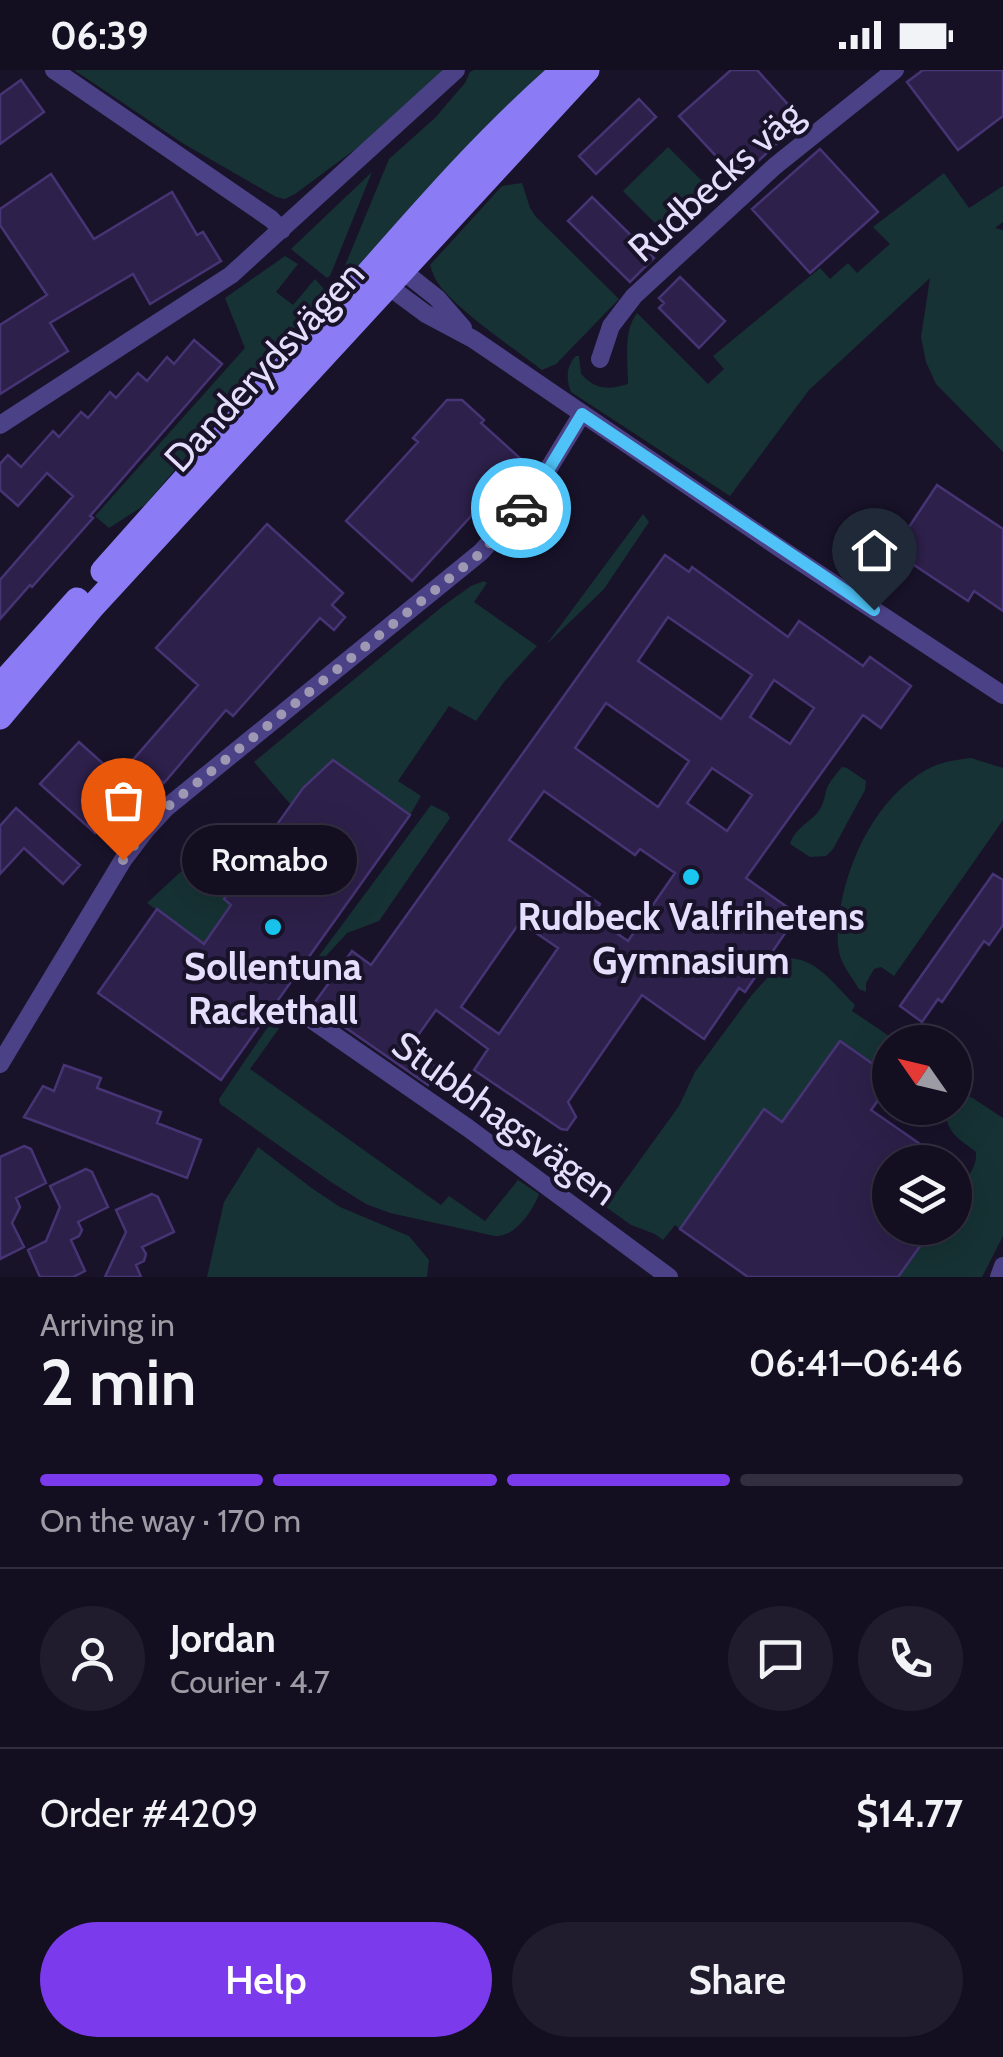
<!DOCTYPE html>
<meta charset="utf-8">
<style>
body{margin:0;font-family:Cabin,sans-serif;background:#201c2d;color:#f1f3f6;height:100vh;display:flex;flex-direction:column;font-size:38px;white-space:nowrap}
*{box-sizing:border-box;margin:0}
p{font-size:32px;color:#9d9ca5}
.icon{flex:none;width:55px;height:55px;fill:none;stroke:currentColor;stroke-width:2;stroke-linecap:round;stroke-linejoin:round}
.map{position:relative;height:1207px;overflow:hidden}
.side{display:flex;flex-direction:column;background:#130e20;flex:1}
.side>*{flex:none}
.needle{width:65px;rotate:304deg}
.tools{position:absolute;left:872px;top:955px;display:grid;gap:20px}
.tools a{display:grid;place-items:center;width:100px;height:100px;border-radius:50%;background:#130e20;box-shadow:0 10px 40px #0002,0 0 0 2px #322e3e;font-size:50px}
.pin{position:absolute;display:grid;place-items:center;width:85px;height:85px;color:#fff;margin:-102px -42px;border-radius:50% 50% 50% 0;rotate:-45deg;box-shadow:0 0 10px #0007}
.pin .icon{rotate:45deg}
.courier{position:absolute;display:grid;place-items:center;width:100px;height:100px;margin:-50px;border:8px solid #4fc3f7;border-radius:50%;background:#fff;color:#222;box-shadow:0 2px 12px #0007}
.bubble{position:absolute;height:70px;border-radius:35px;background:#130e20;box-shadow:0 10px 40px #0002,0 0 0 2px #322e3e;font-size:32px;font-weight:600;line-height:70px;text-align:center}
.overview em{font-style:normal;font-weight:600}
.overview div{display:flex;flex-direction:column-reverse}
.overview{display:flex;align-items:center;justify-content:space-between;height:170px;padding:0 40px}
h1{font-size:65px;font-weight:600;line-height:75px}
.bar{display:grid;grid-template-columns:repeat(4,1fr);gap:15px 10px;align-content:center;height:120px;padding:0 40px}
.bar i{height:12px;border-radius:8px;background:#322e3e}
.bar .current{background:#7c3aed}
.bar p{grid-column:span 4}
.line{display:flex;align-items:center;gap:25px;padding:0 40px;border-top:2px solid #322e3e}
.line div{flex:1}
.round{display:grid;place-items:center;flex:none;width:105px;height:105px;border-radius:52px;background:#201c2d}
.button{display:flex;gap:20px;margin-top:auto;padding:20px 40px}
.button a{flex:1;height:115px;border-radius:60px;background:#7c3aed;color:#fff;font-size:40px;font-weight:600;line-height:115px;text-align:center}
.button a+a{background:#201c2d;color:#f1f3f6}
.status{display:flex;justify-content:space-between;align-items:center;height:70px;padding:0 50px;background:#130e20;direction:ltr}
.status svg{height:28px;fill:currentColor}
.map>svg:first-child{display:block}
.green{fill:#163234}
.building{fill:#2d204a;stroke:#473475;stroke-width:2.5;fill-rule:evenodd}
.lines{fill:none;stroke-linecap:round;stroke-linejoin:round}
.street{stroke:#4b4186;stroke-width:18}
.secondary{stroke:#8b7cf6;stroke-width:25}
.done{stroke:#9e98b3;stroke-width:10;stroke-dasharray:0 18}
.route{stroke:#4fc3f7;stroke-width:12}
.poi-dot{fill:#18c6f0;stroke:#19132a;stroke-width:4}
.labels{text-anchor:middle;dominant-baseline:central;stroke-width:8;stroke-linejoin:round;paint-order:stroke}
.street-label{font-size:38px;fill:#e5dffd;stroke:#19132a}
.poi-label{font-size:38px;font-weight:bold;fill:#e5dffd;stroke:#19132a}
</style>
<div class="status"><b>06:39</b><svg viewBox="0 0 49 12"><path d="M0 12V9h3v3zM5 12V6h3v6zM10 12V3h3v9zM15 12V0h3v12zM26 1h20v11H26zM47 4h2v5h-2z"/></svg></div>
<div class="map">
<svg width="1003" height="1207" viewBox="0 0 1003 1207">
<rect width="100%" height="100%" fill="#19132a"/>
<!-- green -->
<path class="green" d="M74 0H443L437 9 361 75 295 124 285 129 276 127 184 74Z
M474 0H545L513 30 358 199 346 206 342 203 389 89 435 48 465 13 470 2Z
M668 77 706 115 661 159 623 121Z
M372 102 330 206 327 208 291 179Z
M944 103 969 138 1003 116V152L995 158 1003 160V382L936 314 926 292 921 267 930 208 809 320 730 426 571 322C566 309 566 296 576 286H579L581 304C596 320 608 320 628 314 628 292 623 261 637 243L708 314 724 299 713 286 820 198 830 209 848 193 857 203 890 174 873 157Z
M522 113 530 138 536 147 619 229 556 294 542 300C515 279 452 237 436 210 434 207 431 198 430 195L502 116Z
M285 186 298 194 276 222 293 235 315 209 324 219V224L145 435 109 458 95 446 245 278 225 228Z
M643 444 649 452 604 519 546 575Z
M484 511 487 513 474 532 537 576 504 612 476 651 449 636 398 711 421 726 410 745 333 690 303 718 291 735 254 692 443 536 471 516Z
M971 688 1003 698V750L894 906 881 897 874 899 866 913V922L859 919C853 909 844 898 840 886 836 871 838 855 840 840 849 787 877 728 926 700 939 692 956 690 971 688Z
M842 697 847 698 866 711 865 720 833 779 826 786 810 787 790 774C795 758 808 754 818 742 824 734 824 728 827 718 830 711 837 703 842 697Z
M431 735 447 743 450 748 379 851 347 863 316 897 313 894Z
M250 754H266L273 761 231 835 204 874 147 833 201 783 220 780Z
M785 888C817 887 833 914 855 935L852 941 898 972H890V1006L839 971 782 1052 764 1040 680 1159 675 1155 663 1170 655 1164 631 1155 606 1137 679 1036 695 1002 751 926Z
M276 945 285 950 250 999 441 1135 449 1126 485 1151 518 1110 539 1124C532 1142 515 1167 495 1166L390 1143 366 1134 331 1112 220 1034 219 1029Z
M965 1026 971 1027 1003 1048V1166L982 1207H898L933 1158H955C955 1146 953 1132 958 1122 966 1107 977 1100 976 1082 965 1073 949 1065 947 1049Z
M258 1077 313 1119 340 1137 409 1166 429 1190 427 1207H207L224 1132Z"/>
<!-- building -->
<path class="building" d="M731 0H757L802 50 738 110 679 46Z
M923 0H1003V46L958 80 907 12Z
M21 10 44 42 0 74V25Z
M639 29 656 47 596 104 579 86Z
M820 79 878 142 810 203 752 139Z
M51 104 94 169 172 122 197 165 203 162 221 191 150 234 133 204 50 253 68 281 0 324V255L47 225 0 155V139Z
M592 127 654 188 630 212 568 151Z
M680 207 725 251 699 278 659 238 664 233 659 228Z
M194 270 222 294 90 446 93 448 32 517 30 515 0 549V510L73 426 47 403 18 436 0 420V394L8 385 21 397 53 361 59 367 81 342 88 348 110 322 116 328 138 303 147 311 167 287 174 294Z
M447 330H462L484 350 481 353 522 390 412 511 346 451 418 372 413 368Z
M937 415 1003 459V541L974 521 968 531 893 481Z
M267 454 343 523 332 535 345 547 334 560 320 548 233 646 226 640 164 713 151 702 95 763 40 714 79 672 118 707 198 615 156 578Z
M665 485 689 502 692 497 788 567 799 551 863 596 870 587 911 616 881 658 863 645 746 808 787 837 785 839 796 847 745 922 739 918 704 969 642 925 568 1032 576 1047 567 1060 561 1059 474 1000 488 979 436 940 409 978 439 999 428 1015 313 935 352 881 371 895ZM668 547 752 605 721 649 638 591ZM774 610 814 638 790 674 750 647ZM606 633 689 691 658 737 575 678ZM712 698 752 725 727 761 687 733ZM544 721 635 785 640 779 675 803 628 871 592 846 600 834 509 770ZM520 852 558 878 499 964 461 937Z
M333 690 410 745 221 1010 98 923 157 839 204 874 231 835 224 829 303 718Z
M16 738 80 795 63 814 24 778 0 804V756Z
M993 804 1003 810V855L989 875 984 871 942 932 938 929 922 952 900 936Z
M840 971 890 1006V1014L871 1040 946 1092H890V1158H933L898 1207H748L680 1159 764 1039 782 1052Z
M64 995 101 1008 97 1018 161 1042 157 1053 201 1070 187 1108 24 1047 43 1016 54 1021Z
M24 1076 31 1079 46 1113 16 1128 20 1137 12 1153 24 1177 0 1189V1087Z
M86 1099 92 1102 108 1137 78 1152 82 1160 79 1166 71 1170 85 1201 73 1207H40L28 1180 46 1171 60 1137 50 1116Z
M152 1124 158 1127 174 1162 142 1177 146 1184 144 1191 136 1195 141 1207H105L126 1162 116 1140Z"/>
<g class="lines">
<!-- street -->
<path class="street" d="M54 0 271 149 282 160
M394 194 437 228 463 258
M380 210 426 244 473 269 781 479 1003 625
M600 289 611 256 634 226 775 96 895 0
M0 355 231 205 456 0
M302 943 468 1058 669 1207
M0 994 123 790 145 761 166 738 481 482 523 435 541 411 582 344
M999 1207 1003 1196"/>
<!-- secondary -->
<path class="secondary" d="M103 501C183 411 263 322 343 232 414 152 482 71 564 0
M0 616 77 530
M0 647 93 536 587 0"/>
</g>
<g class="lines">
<!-- done -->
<path class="done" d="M123 790 145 761 166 738 482 482 521 438"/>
<!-- route -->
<path class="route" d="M521 438 541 412 582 344 874 540"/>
</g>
<!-- markers -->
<g class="poi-dot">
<circle cx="691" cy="807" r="10"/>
<circle cx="273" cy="857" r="10"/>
</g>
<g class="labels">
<!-- street labels -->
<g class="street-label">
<text transform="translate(715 111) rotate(-42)">Rudbecks väg</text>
<text transform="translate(264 296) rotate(-47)">Danderydsvägen</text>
<text transform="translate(505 1048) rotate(36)">Stubbhagsvägen</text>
</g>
<!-- poi labels -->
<g class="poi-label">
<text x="691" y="846">Rudbeck Valfrihetens<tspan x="691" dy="44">Gymnasium</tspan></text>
<text x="273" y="896">Sollentuna<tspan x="273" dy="44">Rackethall</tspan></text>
</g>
</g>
</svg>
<div class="tools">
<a><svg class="needle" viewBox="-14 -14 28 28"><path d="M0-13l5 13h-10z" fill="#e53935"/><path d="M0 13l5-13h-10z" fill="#9d9ca5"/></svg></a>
<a><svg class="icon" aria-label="layers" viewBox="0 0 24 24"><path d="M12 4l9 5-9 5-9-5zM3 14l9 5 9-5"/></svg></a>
</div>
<div class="pin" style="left:123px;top:790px;background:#ea580c"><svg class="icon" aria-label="bag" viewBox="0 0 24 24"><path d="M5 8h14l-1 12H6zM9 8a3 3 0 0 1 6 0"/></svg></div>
<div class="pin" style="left:874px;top:540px;background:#1f2937"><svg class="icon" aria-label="home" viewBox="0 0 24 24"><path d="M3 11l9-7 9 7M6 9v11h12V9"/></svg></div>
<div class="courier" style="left:521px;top:438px"><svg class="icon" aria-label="car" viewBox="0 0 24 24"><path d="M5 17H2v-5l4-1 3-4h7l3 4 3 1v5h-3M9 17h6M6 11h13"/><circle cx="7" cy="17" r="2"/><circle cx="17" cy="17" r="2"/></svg></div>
<div class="bubble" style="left:182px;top:755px;width:175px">Romabo</div>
</div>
<section class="side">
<div class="overview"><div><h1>2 min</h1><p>Arriving in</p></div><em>06:41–06:46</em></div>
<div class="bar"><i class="current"></i><i class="current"></i><i class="current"></i><i></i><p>On the way · 170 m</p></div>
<div class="line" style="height:180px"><a class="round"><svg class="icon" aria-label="person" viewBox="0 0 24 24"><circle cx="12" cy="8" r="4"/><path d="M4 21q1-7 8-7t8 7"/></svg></a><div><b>Jordan</b><p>Courier · 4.7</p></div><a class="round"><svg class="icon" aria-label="chat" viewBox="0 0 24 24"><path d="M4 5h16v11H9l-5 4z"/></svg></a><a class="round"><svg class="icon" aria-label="phone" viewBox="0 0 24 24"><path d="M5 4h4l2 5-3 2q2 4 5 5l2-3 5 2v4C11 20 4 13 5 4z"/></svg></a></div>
<div class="line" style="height:130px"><div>Order #4209</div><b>$14.77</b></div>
<div class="button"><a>Help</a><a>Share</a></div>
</section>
